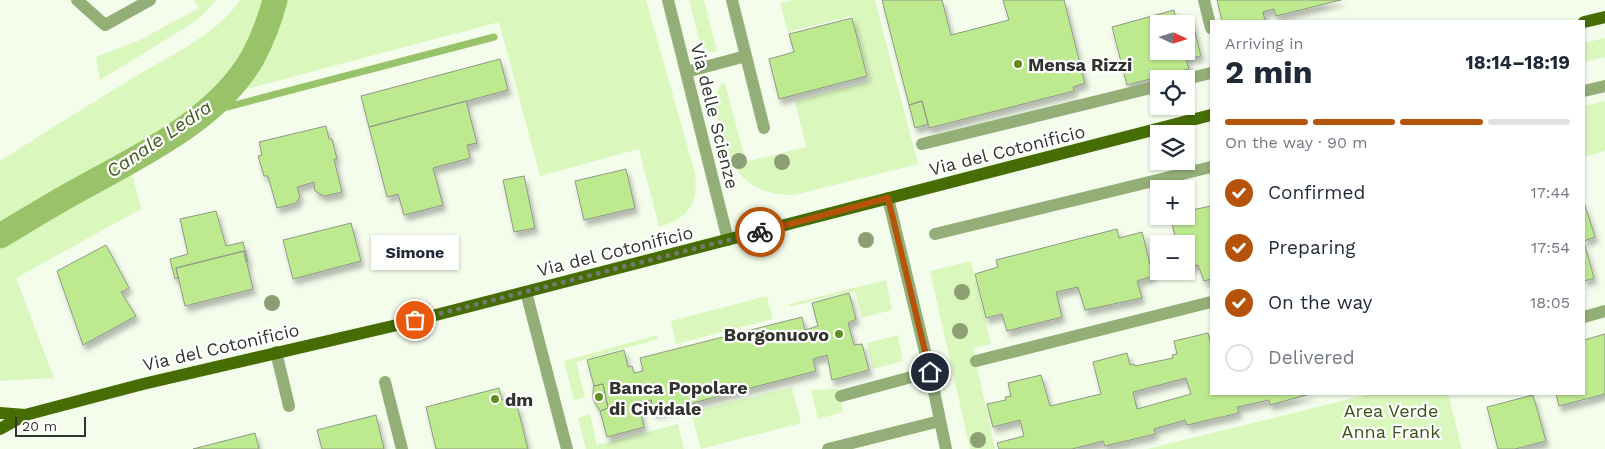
<!DOCTYPE html>
<meta charset="utf-8">
<style>
body{margin:0;font-family:"Work Sans",sans-serif;background:#f6f6f7;color:#1f2937;height:100vh;display:flex;flex-direction:column;font-size:19px;white-space:nowrap}
*{box-sizing:border-box;margin:0}
p{font-size:16px;color:#747a83}
.icon{flex:none;width:28px;height:28px;fill:none;stroke:currentColor;stroke-width:2;stroke-linecap:round;stroke-linejoin:round}
.map{position:relative;flex:1;overflow:hidden}
.drawer{position:absolute;left:1210px;top:20px;width:375px;height:375px;display:flex;flex-direction:column;background:#fff;border-radius:0px;box-shadow:0 1px 4px #0004}
.drawer>*{flex:none}
.needle{width:32px;rotate:94deg}
.tools{position:absolute;left:1150px;top:15px;display:grid;gap:10px}
.tools a{display:grid;place-items:center;width:45px;height:45px;border-radius:0px;background:#fff;box-shadow:0 1px 4px #0004;font-size:25px}
.scale{position:absolute;left:15px;bottom:12px;width:71px;box-sizing:border-box;padding-left:5px;border:2px solid #31342e;border-top:0;font-size:14px;line-height:18px;white-space:nowrap;color:#31342e;-webkit-text-stroke:4px #fff;paint-order:stroke}
.pin{position:absolute;display:grid;place-items:center;width:42px;height:42px;color:#fff;margin:-21px;border:2px solid #fff;border-radius:50%;box-shadow:0 1px 5px #0007}
.courier{position:absolute;display:grid;place-items:center;width:50px;height:50px;margin:-25px;border:4px solid #b45309;border-radius:50%;background:#fff;color:#222;box-shadow:0 1px 6px #0007}
.bubble{position:absolute;height:35px;border-radius:0px;background:#fff;box-shadow:0 1px 4px #0004;font-size:16px;font-weight:700;line-height:35px;text-align:center}
.headline em{font-style:normal;font-weight:700}
.headline div{display:flex;flex-direction:column-reverse}
.headline{display:flex;align-items:center;justify-content:space-between;height:85px;padding:0 15px}
h1{font-size:32px;font-weight:700;line-height:38px}
.bar{display:grid;grid-template-columns:repeat(4,1fr);gap:8px 5px;align-content:center;height:60px;padding:0 15px}
.bar i{height:6px;border-radius:4px;background:#e0e1e3}
.bar .on{background:#b45309}
.bar p{grid-column:span 4}
ol{padding:0 15px;list-style:none}
li{display:flex;align-items:center;gap:15px;height:55px}
li p{margin-inline-start:auto}
li .icon{padding:5px;border-radius:50%;background:#b45309;color:#fff;stroke-width:4}
li:last-child{color:#747a83}
li i{width:28px;height:28px;border:2px solid #e0e1e3;border-radius:50%}
.map>svg:first-child{display:block}
.green{fill:#daf7bd}
.lines{fill:none;stroke-linecap:round;stroke-linejoin:round}
.stream{stroke:#98c368;stroke-width:7}
.canal{stroke:#98c368;stroke-width:25}
.building{fill:#bdea8e;stroke:#909888;fill-rule:evenodd;filter:url(#shadow)}
.minor{stroke:#93af77;stroke-width:12}
.major{stroke:#466c04;stroke-width:12}
.tree{fill:#8da075}
.done{stroke:#757a70;stroke-width:5;stroke-dasharray:0 9}
.route{stroke:#b45309;stroke-width:6}
.poi-dot{fill:#608d1e;stroke:#fff;stroke-width:2}
.labels{text-anchor:middle;dominant-baseline:central;stroke-width:4.5;stroke-linejoin:round;paint-order:stroke}
.poi-label{font-size:18px;font-weight:bold;fill:#31342e;stroke:#fff;text-anchor:start}
.street-label{font-size:18px;fill:#31342e;stroke:#fff}
.park-label{font-size:18px;fill:#385313;stroke:#fff}
.water-label{font-size:19px;font-style:italic;fill:#3f5b1c;stroke:#fff}
</style>
<div class="map">
<svg width="1605" height="449" viewBox="0 0 1605 449">
<defs>
<filter id="shadow"><feDropShadow dx="3" dy="5.5" stdDeviation="2.5" flood-color="#0004"/></filter>
</defs>
<rect width="100%" height="100%" fill="#f4fdec"/>
<!-- green -->
<path class="green" d="M194 0H215L216 1 196 21 100 80 96 57 140 40 199 8Z
M240 0H269C263 19 256 39 245 57 230 81 207 104 183 121 165 133 146 143 127 154L141 209 16 278 54 378 0 381V161C44 133 88 105 133 78 168 56 216 36 240 0Z
M286 0H646L695 173C699 205 688 218 659 227L639 149 540 176 499 22 239 91C269 61 274 39 286 0Z
M689 0H704L717 52H709L701 46Z
M794 0H875L918 164 794 195C733 194 725 154 715 103V95L721 84 725 83 746 162 806 147 795 101 870 81 852 16 788 32 780 3Z
M1605 38V57L1584 62V43Z
M1605 101V151L1584 157V106Z
M971 261 991 344 973 348 995 449H970L930 271Z
M886 280 892 310 862 318 855 291 789 307V304Z
M767 296 773 319 676 344 671 321Z
M657 335 658 339 576 362 585 397 574 400 564 361Z
M898 335 903 361 873 369 867 343Z
M792 387 801 423 701 449 691 412Z
M838 389 843 412 818 419 811 390Z
M1370 394H1448L1462 449H1147Z
M590 414 597 445 678 424 684 449H586L578 418Z"/>
<g class="lines">
<!-- stream -->
<path class="stream" d="M204 113 494 37"/>
<!-- canal -->
<path class="canal" d="M0 236C27 220 54 203 82 188 143 154 217 120 253 57 262 40 270 19 275 0"/>
</g>
<!-- building -->
<path class="building" d="M882 0H942L951 35 1009 20 1003 0H1064L1085 83 1073 87 1074 91 929 128 922 101 909 105Z
M1217 0H1341L1276 16 1274 9 1263 12 1265 21H1222Z
M1174 10 1177 24H1159V51H1186V24H1182L1192 21 1201 56 1186 59 1189 69 1127 85 1112 27Z
M852 18 867 76 779 99 769 59 794 52 789 34Z
M500 59 508 90 369 127 361 96Z
M466 101 477 143 467 145 470 158 433 168 443 205 404 215 398 194 387 197 369 127Z
M922 101 928 124 915 128 909 105Z
M326 126 329 139H332L337 159H334L342 192 324 196 315 191 314 182 297 187 300 197 296 203 277 208 268 176H264L258 156 262 155 259 142Z
M626 169 635 208 584 220 575 181Z
M524 176 535 228 514 232 503 180Z
M1584 202 1595 237 1584 241Z
M1211 206V279L1204 281 1198 265 1186 268V244H1177L1172 224 1194 219 1192 210Z
M216 211 226 246 243 242 248 261 246 262 244 251 176 268 178 278 175 279 170 259 188 254 180 219Z
M351 223 361 261 293 279 283 240Z
M1117 229 1119 238 1142 232 1153 276 1137 281 1142 298 1085 310 1078 287 1056 292 1062 317 1007 331 1002 314 986 318 975 274 998 267 996 260Z
M1584 242 1594 278 1584 281Z
M106 245 129 288 121 292 136 316 83 345 57 271Z
M244 251 253 289 185 306 176 268Z
M849 293 856 319 848 323 854 345 862 344 869 370 832 380 827 355 813 359 816 371 654 413 651 400 641 403 643 409 640 410 644 427 607 437 600 411 608 408 603 384 594 386 587 360 624 350 628 367 632 366 634 373 643 371 640 358 802 317 805 330 818 326 812 303Z
M1208 333 1211 344V394H1310L1270 405 1269 400 1237 407 1239 413 1187 425 1185 420 1154 429 1155 434 1105 446 1103 441 1072 449H999L997 443 1024 436 1020 420 993 427 987 404 1006 400 1005 397 1011 396 1008 383 1041 375 1050 406 1101 394 1093 362 1127 353 1130 365 1134 364 1135 366 1173 358 1172 355 1177 354 1174 341ZM1186 378 1191 394 1137 409 1133 392Z
M1605 334V394L1559 406 1556 394H1584V340Z
M603 384 608 408 600 411 593 399V391L594 386Z
M499 388 502 400 507 399 509 407 517 405 528 449H436L426 407Z
M1533 395 1546 441 1515 449H1498L1487 407Z
M376 415 384 449H322L317 430Z
M255 433 259 449H193Z"/>
<g class="lines">
<!-- minor -->
<path class="minor" d="M77 0 105 25 150 0
M668 0 728 240
M732 0 764 128
M1204 0 1211 28
M686 72 746 56
M1186 79 1211 73
M1584 91 1605 86
M922 144 1159 86
M888 198 930 372 946 449
M935 234 1211 167
M526 292 567 449
M1584 317 1605 311
M276 352 289 406
M976 361 1211 302
M385 382 402 449
M841 396 930 372
M828 449 940 421"/>
<!-- major -->
<path class="major" d="M1584 22 1605 17
M0 413 25 415
M0 429 25 415 143 384 397 325 1211 115"/>
</g>
<!-- trees -->
<g class="tree">
<circle cx="739" cy="161" r="8"/>
<circle cx="782" cy="162" r="8"/>
<circle cx="866" cy="240" r="8"/>
<circle cx="962" cy="292" r="8"/>
<circle cx="272" cy="303" r="8"/>
<circle cx="960" cy="331" r="8"/>
<circle cx="978" cy="440" r="8"/>
</g>
<g class="lines">
<!-- done -->
<path class="done" d="M415 320 760 232"/>
<!-- route -->
<path class="route" d="M760 232 888 198 930 372"/>
</g>
<!-- markers -->
<g class="poi-dot">
<circle cx="1018" cy="64" r="5"/>
<circle cx="839" cy="334" r="5"/>
<circle cx="599" cy="397" r="5"/>
<circle cx="495" cy="399" r="5"/>
</g>
<g class="labels">
<!-- poi labels -->
<g class="poi-label">
<text x="1028" y="64">Mensa Rizzi</text>
<text x="829" y="334" text-anchor="end">Borgonuovo</text>
<text x="609" y="387">Banca Popolare<tspan x="609" dy="21">di Cividale</tspan></text>
<text x="505" y="399">dm</text>
</g>
<!-- street labels -->
<g class="street-label">
<text transform="translate(715 116) rotate(76)">Via delle Scienze</text>
<text transform="translate(1007 150) rotate(-14)">Via del Cotonificio</text>
<text transform="translate(615 251) rotate(-14)">Via del Cotonificio</text>
<text transform="translate(221 347) rotate(-13)">Via del Cotonificio</text>
</g>
<!-- park labels -->
<g class="park-label">
<text x="1391" y="410">Area Verde<tspan x="1391" dy="21">Anna Frank</tspan></text>
</g>
<!-- water labels -->
<g class="water-label">
<text transform="translate(159 139) rotate(-34)">Canale Ledra</text>
</g>
</g>
</svg>
<div class="tools">
<a><svg class="needle" viewBox="-14 -14 28 28"><path d="M0-13l5 13h-10z" fill="#e53935"/><path d="M0 13l5-13h-10z" fill="#747a83"/></svg></a>
<a><svg class="icon" aria-label="locate" viewBox="0 0 24 24"><circle cx="12" cy="12" r="6"/><path d="M12 2v4M12 18v4M2 12h4M18 12h4"/></svg></a>
<a><svg class="icon" aria-label="layers" viewBox="0 0 24 24"><path d="M12 4l9 5-9 5-9-5zM3 14l9 5 9-5"/></svg></a>
<a>+</a>
<a>−</a>
</div>
<div class="scale">20 m</div>
<div class="pin" style="left:415px;top:320px;background:#ea580c"><svg class="icon" aria-label="bag" viewBox="0 0 24 24"><path d="M5 8h14l-1 12H6zM9 8a3 3 0 0 1 6 0"/></svg></div>
<div class="pin" style="left:930px;top:372px;background:#1f2937"><svg class="icon" aria-label="home" viewBox="0 0 24 24"><path d="M3 11l9-7 9 7M6 9v11h12V9"/></svg></div>
<div class="courier" style="left:760px;top:232px"><svg class="icon" aria-label="bike" viewBox="0 0 24 24"><circle cx="6" cy="16" r="4"/><circle cx="18" cy="16" r="4"/><path d="M6 16l4-8h5l3 8M10 8l3 8H6M13 5h3"/></svg></div>
<div class="bubble" style="left:371px;top:235px;width:88px">Simone</div>
<section class="drawer">
<div class="headline"><div><h1>2 min</h1><p>Arriving in</p></div><em>18:14–18:19</em></div>
<div class="bar"><i class="on"></i><i class="on"></i><i class="on"></i><i></i><p>On the way · 90 m</p></div>
<ol>
<li><svg class="icon" aria-label="check" viewBox="0 0 24 24"><path d="M5 12l5 5 9-10"/></svg>Confirmed<p>17:44</p></li>
<li><svg class="icon" aria-label="check" viewBox="0 0 24 24"><path d="M5 12l5 5 9-10"/></svg>Preparing<p>17:54</p></li>
<li><svg class="icon" aria-label="check" viewBox="0 0 24 24"><path d="M5 12l5 5 9-10"/></svg>On the way<p>18:05</p></li>
<li><i></i>Delivered</li>
</ol>
</section>
</div>
